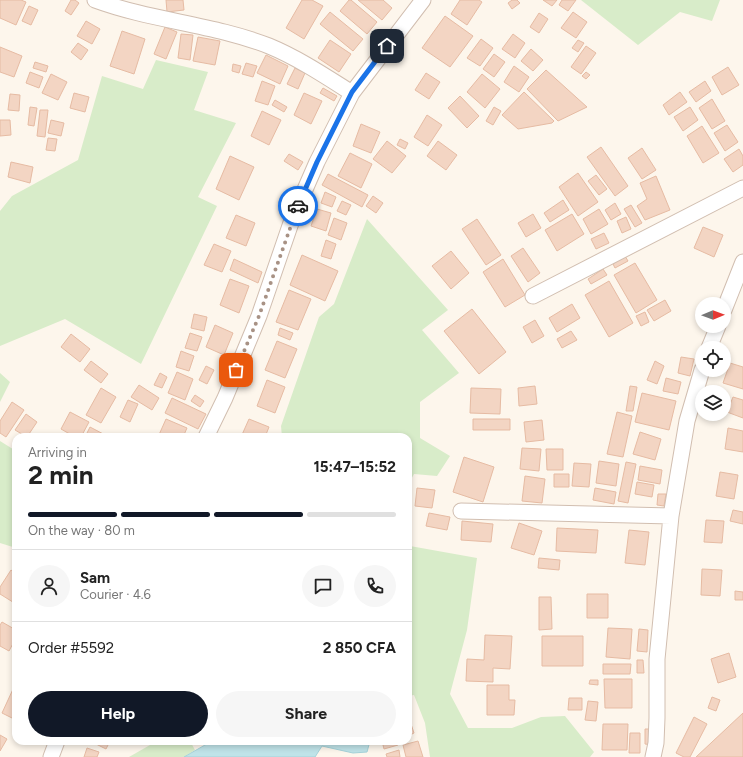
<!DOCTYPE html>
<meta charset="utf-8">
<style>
body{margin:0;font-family:Figtree,sans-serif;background:#f6f6f6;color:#222;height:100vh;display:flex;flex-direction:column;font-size:15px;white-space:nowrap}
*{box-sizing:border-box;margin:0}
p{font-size:13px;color:#767676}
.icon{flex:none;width:22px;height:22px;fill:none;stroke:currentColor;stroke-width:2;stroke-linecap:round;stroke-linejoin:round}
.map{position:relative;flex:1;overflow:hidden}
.drawer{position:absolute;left:12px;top:433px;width:400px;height:312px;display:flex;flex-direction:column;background:#fff;border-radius:12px;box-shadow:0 2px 6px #0003}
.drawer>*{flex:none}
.needle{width:26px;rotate:89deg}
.controls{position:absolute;left:695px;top:297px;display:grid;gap:8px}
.controls a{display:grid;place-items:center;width:36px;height:36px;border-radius:50%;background:#fff;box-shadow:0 2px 6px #0003;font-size:20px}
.pin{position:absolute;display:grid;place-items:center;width:34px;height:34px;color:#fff;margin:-17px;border-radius:8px;box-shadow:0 2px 6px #0006}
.courier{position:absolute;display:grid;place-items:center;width:40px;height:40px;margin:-20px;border:3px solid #1a73e8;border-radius:50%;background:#fff;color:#222;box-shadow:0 1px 5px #0007}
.headline em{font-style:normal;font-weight:700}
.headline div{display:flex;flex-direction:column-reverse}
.headline{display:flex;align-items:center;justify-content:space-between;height:68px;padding:0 16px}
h1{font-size:26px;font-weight:700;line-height:30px}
.bar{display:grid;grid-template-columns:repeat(4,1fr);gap:6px 4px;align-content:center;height:48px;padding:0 16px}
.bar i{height:5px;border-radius:3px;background:#e0e0e0}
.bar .selected{background:#111827}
.bar p{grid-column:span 4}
.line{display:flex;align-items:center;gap:10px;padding:0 16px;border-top:1px solid #e0e0e0}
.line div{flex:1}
.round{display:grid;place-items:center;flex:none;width:42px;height:42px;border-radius:21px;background:#f6f6f6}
.primary-button{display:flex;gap:8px;margin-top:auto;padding:8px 16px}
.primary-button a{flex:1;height:46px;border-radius:24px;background:#111827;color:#fff;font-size:16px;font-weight:700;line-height:46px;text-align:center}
.primary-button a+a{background:#f6f6f6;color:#222}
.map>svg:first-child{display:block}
.green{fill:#d8ecc9}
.water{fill:#bfe3e8;stroke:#a5d3da}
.building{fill:#f3d5c3;stroke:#e6bba3}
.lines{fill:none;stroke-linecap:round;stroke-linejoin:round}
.minor-casing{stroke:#d1beb0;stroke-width:17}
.minor{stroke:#fff;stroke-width:15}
.done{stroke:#a89285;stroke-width:4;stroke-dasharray:0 7.2}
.route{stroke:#1a73e8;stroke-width:5}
</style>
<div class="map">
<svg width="743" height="757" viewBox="0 0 743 757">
<rect width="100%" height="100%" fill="#fdf6ec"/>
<!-- green -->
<path class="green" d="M581 0H720L712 21 680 12 638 45Z
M156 60 208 72 194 110 236 123 198 197 217 206 141 364 65 319 0 346V211L12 196 78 160 102 76 143 89Z
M367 219 448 310 422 330 459 373 420 402V438L450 456 437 476 414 474 408 485V437H282L281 426 319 317 334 304Z
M0 373 10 382 0 402Z
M0 441 16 451V548L0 543Z
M408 533 410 546 477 558 467 630 450 694 468 728H512L541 717 565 716 594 752 590 757H430L425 723 414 695 408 696Z
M157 741H190L195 750 184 757H129Z"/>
<!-- water -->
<path class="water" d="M212 741H370L367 752 353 753 322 746 315 757H184Z"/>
<!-- building -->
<path class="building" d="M0 0H21L26 2 16 25 0 18Z
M71 0H75L79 3 71 15 65 11Z
M166 0H183L184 10 167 12Z
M302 0H312L323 6 304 39 286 28Z
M349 0H351L377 22 367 34 340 11Z
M358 0H383L392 8 382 20Z
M460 0H479L482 2 467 25 451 14Z
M512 0H517L520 3 512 9 508 3Z
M543 0H557L552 6Z
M562 0H576L568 11 559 5Z
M29 6 38 10 31 25 22 21Z
M330 12 363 39 353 51 320 24Z
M573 12 587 22 576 38 561 28Z
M539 13 548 19 539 33 530 27Z
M445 16 473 36 450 67 422 48Z
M86 21 100 29 92 44 77 36Z
M165 27 177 32 166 59 154 54Z
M122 31 145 39 134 74 110 66Z
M181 34 193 35 190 60 178 58Z
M513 34 525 43 515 58 502 49Z
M198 37 220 41 215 65 193 61Z
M481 39 493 48 480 66 467 58Z
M330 40 351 54 339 72 318 58Z
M578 40 584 43 578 52 572 48Z
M78 43 88 50 81 60 71 52Z
M586 46 596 53 581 74 571 67Z
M0 47 22 56 14 77 0 72Z
M531 49 543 60 533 71 521 61Z
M494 54 505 62 494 77 483 69Z
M266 55 288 66 280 84 257 73Z
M35 62 48 66 46 72 33 68Z
M246 63 257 66 253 77 242 74Z
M233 64 241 66 239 73 232 71Z
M514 66 529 77 519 92 504 82Z
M728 67 739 85 722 95 712 77Z
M295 68 305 73 298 89 287 84Z
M546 70 587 107 558 121 527 89Z
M30 72 43 77 39 88 26 83Z
M586 72 590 75 586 79 582 76Z
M426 73 440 82 429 99 415 90Z
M51 74 67 82 58 100 42 93Z
M482 74 500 89 485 108 467 92Z
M262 81 275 86 268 105 255 101Z
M705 81 711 91 696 102 689 92Z
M323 88 337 96 334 101 320 93Z
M524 92 554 121 552 123 518 129 502 115Z
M680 92 687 102 669 115 663 105Z
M74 93 89 97 85 112 70 108Z
M304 93 322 101 311 124 294 115Z
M10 94 20 95 19 111 8 110Z
M460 96 479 116 467 128 448 108Z
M712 99 725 121 712 129 699 108Z
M275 100 287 107 284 112 272 105Z
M30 107 37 108 34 126 28 125Z
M494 107 501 111 493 125 486 121Z
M690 107 698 120 683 131 674 117Z
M40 110H48L45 137 37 136Z
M262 111 281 120 269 145 251 136Z
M427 115 442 125 428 146 414 137Z
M0 120H10L11 135 0 136Z
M51 120 64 123 61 136 48 133Z
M361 124 380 132 371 153 353 146Z
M727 125 738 142 725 151 714 133Z
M702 126 719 153 703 163 687 136Z
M48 138 57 139 55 151 46 150Z
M400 139 408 143 405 149 397 145Z
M387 141 406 156 392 173 373 159Z
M438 141 457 155 446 170 427 156Z
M601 147 628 186 615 196 587 157Z
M642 148 656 170 642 179 628 158Z
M739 149 743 156V165L733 172 724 159Z
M350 153 372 164 361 188 338 176Z
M289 154 303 162 298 170 284 161Z
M230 156 254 167 239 200 216 189Z
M11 162 33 167 30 183 8 177Z
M578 173 598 202 578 216 559 187Z
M328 174 368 195 362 207 322 185Z
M596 175 607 189 599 195 588 181Z
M656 176 670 210 645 220 637 206 647 199 640 183Z
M325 192 336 197 332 207 321 203Z
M373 196 383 203 376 213 366 206Z
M563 200 569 210 550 222 544 213Z
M342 201 351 205 346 215 337 211Z
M615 203 621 214 611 220 605 210Z
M631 205 642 223 635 227 624 209Z
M317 209 331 213 326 231 311 226Z
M599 209 608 224 591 234 583 219Z
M533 214 541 228 526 237 518 223Z
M572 214 584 234 557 251 545 230Z
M236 215 255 223 246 246 226 238Z
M626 217 631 229 622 233 617 221Z
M334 218 347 223 341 240 328 235Z
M477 219 501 255 486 265 462 229Z
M703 227 723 235 714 257 694 248Z
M604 233 609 243 596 249 591 239Z
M326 240 336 244 331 259 321 256Z
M214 244 231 251 222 272 204 265Z
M523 248 540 273 528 282 511 256Z
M451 251 469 273 451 289 432 266Z
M302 255 338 271 325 301 290 285Z
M625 256 628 261 615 268 613 264Z
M234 259 262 272 258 283 230 270Z
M503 259 525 295 505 307 483 272Z
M635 263 657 300 636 313 614 275Z
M603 269 607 275 591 284 588 279Z
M230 279 249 286 239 313 220 305Z
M609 281 633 323 609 337 585 295Z
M289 290 311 299 298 330 276 322Z
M665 300 671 311 654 321 647 310Z
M572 304 580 318 557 332 549 318Z
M472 309 506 352 479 374 444 331Z
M645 312 649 322 641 326 636 316Z
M194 314 207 317 204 331 191 328Z
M535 320 544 336 532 343 523 327Z
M215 325 233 333 224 355 206 347Z
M280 328 293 333 290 340 278 335Z
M571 331 577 340 562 348 557 339Z
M190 333 202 337 197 351 185 348Z
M71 334 90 349 80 362 61 347Z
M277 341 297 349 285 378 265 370Z
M181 351 194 356 189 371 176 367Z
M681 357 694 359 690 376 678 373Z
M91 361 108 374 101 383 84 370Z
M655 361 664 366 657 384 647 380Z
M730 363 743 367V389L723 383Z
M206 366 214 370 207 384 199 380Z
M177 372 193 379 185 400 168 393Z
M160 373 167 377 162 388 154 385Z
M666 378 681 382 678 394 663 391Z
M267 380 285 387 275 413 257 406Z
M139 385 159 398 152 410 131 397Z
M535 386 537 404 519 406 518 388Z
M630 386 637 387 633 411H626Z
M101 388 116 397 101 423 86 415Z
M471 388 501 389 500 414 470 413Z
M642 393 676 401 669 430 635 422Z
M195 395 204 401 200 407 191 401Z
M733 397 743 400V418L727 412Z
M172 398 206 414 198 429 165 413Z
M128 400 138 404 130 422 120 417Z
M12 402 24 410 6 437 0 433V421Z
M70 412 89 422 81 437H75L61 429Z
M617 412 632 416 623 457 607 454Z
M26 414 37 422 27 437 15 430Z
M166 419 187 428 183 437H158Z
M249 419 269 427 265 437H241Z
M473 419H510V430H473Z
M542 420 544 440 526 442 524 422Z
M90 427 109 437H85Z
M728 428 743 431V452L725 449Z
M640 432 661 439 655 460 633 454Z
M522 448 541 449 539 471 520 469Z
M546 449H563V470H547Z
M464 457 494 467 483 502 453 492Z
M599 461 619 464 616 486 596 483Z
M626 462 636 464 628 503 618 501Z
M574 463 591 464 589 487 572 486Z
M640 466 662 470 660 484 638 480Z
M720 472 738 475 734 499 716 496Z
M554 474H569V487H554Z
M525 476 545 479 542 503 522 501Z
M637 482 654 485 652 497 635 494Z
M417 488 435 490 432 508 415 506Z
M595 488 616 492 614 504 593 500Z
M658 494H666L664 506 657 505Z
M733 510 743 512V524L730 521Z
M429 513 450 517 447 530 426 526Z
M706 520 724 521 722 543 704 542Z
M462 521 493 524 491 542 461 540Z
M519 523 542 531 534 555 511 548Z
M557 528 598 530 596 553 556 551Z
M629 530 649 532 645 565 625 563Z
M539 558 560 560 559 570 538 568Z
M702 569 722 570 720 596 701 595Z
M11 570 16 574V604L0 594V587Z
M735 591 743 592V600H735Z
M587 594H608V618H587Z
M539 597H551L552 629 539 630Z
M2 622 16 630V638L9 651 0 646V625Z
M608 628 632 629 630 659 606 657Z
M639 629 648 630 647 652 637 651Z
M485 635 512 636 510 669 493 668V682L466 681 467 659 484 660Z
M542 636H583V666H542Z
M729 653 736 677 718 683 711 659Z
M637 660H643L644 673H637Z
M603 664H631L630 674H603Z
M604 679H632V708H605Z
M590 680H598V685L589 684Z
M487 685H509V700H515L514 715H487Z
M14 687 16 688V720L2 713Z
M712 697 720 700 716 711 708 708Z
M569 698H582V710H568Z
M588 701 598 702 596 721 585 720Z
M743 713V757H696Z
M694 717 707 724 690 757H684L676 753Z
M411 724 414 733 408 736V725Z
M603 724H628L627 750H602Z
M645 729H652V745L645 744Z
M630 733H640V753H629Z
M0 735 7 739 0 751Z
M90 741H110L106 749Z
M382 741H397L398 745 384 749Z
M418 741 423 757H406L403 745Z
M87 748 99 752 97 757H84Z
M399 750 400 757H387L386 754Z"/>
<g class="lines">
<!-- minor casing -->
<g class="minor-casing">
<path id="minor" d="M95 0C152 21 213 24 269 46 298 58 325 76 352 93
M533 296 743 188
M724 310 743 262
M709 348 718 326
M206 437 225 398 259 316 293 217 317 162 352 93 423 0
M461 511 671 516
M51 757 57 741
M653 757 656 743 657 718V659L671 516 687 421 702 370"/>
</g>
<!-- minor -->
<use href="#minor" class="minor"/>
</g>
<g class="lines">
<!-- done -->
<path class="done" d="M236 370 259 316 298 206"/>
<!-- route -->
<path class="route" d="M298 206 317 162 352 92 387 46"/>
</g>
</svg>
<div class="controls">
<a><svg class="needle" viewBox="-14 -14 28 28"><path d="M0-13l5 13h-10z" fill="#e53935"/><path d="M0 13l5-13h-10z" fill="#767676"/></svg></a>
<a><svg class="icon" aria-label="locate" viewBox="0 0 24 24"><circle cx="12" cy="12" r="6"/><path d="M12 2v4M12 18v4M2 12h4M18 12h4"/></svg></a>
<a><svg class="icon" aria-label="layers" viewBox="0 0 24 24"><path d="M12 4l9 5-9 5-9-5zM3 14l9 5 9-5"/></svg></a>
</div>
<div class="pin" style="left:236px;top:370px;background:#ea580c"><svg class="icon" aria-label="bag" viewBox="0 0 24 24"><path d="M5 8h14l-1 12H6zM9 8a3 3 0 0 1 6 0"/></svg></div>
<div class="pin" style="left:387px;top:46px;background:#1f2937"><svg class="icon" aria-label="home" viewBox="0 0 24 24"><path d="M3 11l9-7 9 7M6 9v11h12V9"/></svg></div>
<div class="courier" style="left:298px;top:206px"><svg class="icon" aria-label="car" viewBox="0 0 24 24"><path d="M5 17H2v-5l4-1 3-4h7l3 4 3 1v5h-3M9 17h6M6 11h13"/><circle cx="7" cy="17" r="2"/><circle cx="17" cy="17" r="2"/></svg></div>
<section class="drawer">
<div class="headline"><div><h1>2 min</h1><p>Arriving in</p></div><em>15:47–15:52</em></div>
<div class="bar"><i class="selected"></i><i class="selected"></i><i class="selected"></i><i></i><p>On the way · 80 m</p></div>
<div class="line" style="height:72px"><a class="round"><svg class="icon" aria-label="person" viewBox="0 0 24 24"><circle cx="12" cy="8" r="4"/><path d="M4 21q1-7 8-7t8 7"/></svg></a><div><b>Sam</b><p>Courier · 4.6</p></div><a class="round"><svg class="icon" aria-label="chat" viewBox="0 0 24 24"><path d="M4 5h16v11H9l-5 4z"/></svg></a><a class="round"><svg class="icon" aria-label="phone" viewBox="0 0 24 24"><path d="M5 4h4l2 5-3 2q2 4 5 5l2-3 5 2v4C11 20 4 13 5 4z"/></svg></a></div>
<div class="line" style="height:52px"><div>Order #5592</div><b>2 850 CFA</b></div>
<div class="primary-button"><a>Help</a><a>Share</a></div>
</section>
</div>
